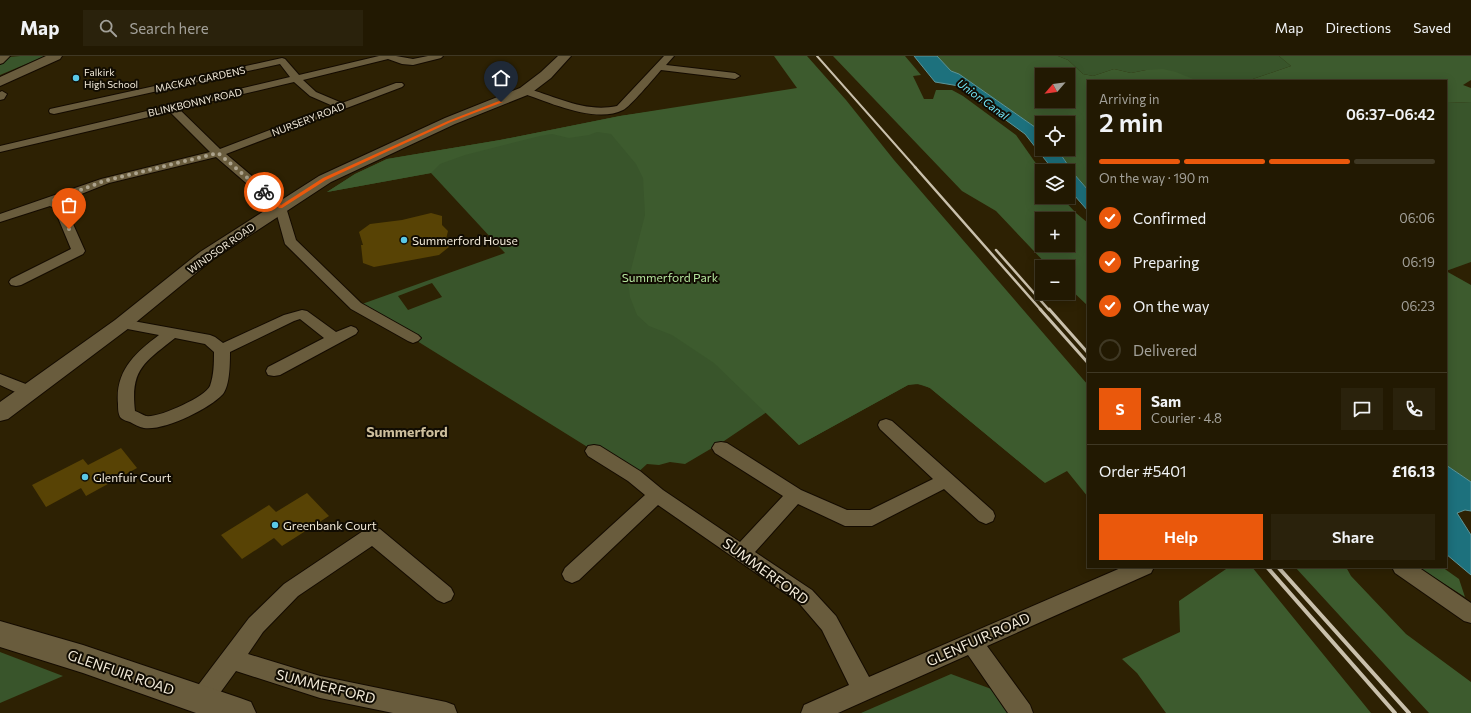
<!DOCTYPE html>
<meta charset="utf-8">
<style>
body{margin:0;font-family:Commissioner,sans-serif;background:#2a220c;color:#f1f3f6;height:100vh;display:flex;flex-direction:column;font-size:15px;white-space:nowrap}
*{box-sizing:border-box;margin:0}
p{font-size:13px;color:#a2a099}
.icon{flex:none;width:22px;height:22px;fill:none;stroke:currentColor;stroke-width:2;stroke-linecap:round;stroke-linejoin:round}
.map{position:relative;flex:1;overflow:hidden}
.panel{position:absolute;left:1087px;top:24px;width:360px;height:488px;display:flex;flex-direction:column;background:#221902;border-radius:0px;box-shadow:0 2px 10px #0003,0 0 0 1px #3f3824}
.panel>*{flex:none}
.needle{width:26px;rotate:242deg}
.controls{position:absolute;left:1035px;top:12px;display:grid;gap:8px}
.controls a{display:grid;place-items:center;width:40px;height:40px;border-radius:0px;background:#221902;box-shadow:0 2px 10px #0003,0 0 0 1px #3f3824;font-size:20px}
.pin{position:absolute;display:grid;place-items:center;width:34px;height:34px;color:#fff;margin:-41px -17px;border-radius:50% 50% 50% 0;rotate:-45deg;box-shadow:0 0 4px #0007}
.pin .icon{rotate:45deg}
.courier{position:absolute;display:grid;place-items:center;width:40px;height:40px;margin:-20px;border:3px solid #ea580c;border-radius:50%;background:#fff;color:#222;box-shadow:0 1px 5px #0007}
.headline em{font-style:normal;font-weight:600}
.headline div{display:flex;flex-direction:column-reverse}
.headline{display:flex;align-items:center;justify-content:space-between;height:68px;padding:0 12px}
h1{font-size:26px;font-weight:600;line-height:30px}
.bar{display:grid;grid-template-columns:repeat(4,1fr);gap:6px 4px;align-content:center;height:48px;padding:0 12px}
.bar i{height:5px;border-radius:3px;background:#3f3824}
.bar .current{background:#ea580c}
.bar p{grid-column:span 4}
.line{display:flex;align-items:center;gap:10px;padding:0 12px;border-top:1px solid #3f3824}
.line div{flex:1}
.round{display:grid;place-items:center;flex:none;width:42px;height:42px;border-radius:0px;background:#2a220c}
ol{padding:0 12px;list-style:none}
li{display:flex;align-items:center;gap:12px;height:44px}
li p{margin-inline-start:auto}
li .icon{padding:4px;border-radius:50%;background:#ea580c;color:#fff;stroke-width:4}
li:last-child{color:#a2a099}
li i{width:22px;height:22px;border:2px solid #3f3824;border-radius:50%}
.primary-button{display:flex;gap:8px;margin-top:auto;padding:8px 12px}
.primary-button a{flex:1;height:46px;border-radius:0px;background:#ea580c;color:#fff;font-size:16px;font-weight:600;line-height:46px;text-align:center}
.primary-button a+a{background:#2a220c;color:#f1f3f6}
header{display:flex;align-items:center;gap:24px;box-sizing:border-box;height:56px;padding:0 20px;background:#221902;border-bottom:1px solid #3f3824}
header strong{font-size:19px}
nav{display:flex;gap:22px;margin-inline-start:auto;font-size:14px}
.search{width:280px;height:36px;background:#2a220c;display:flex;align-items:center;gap:10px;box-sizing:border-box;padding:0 14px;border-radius:0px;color:#a2a099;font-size:15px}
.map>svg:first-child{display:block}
.green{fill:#39552b;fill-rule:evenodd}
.forest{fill:#3d5b2e;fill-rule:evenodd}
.water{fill:#1d717d;stroke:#5d9598}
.building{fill:#584305}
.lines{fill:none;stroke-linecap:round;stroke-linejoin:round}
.street-casing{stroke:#140b00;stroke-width:2}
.secondary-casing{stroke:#140b00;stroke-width:2}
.street{fill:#695c3d;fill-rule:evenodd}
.secondary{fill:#695c3d;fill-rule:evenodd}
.rail-far3{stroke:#c9c0ac;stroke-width:2}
.rail-far2{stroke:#c9c0ac;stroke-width:2.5}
.rail-far1{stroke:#c9c0ac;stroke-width:3}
.rail{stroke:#c9c0ac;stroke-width:4}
.route{fill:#ea580c}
.done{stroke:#aca38d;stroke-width:4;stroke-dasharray:0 7.2}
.poi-dot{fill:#5ac8e6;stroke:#110c02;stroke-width:1.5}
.labels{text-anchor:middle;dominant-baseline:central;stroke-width:4;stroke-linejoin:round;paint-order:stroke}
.far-poi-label{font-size:10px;fill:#f1e9d8;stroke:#110c02;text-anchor:start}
.far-street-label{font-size:10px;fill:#f1e9d8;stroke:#110c02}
.far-water-label{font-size:11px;font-style:italic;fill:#74e9fb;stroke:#110c02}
.poi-label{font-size:12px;fill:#f1e9d8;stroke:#110c02;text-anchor:start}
.park-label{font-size:12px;fill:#b5e59e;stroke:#110c02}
.quarter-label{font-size:14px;font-weight:bold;fill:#cdbe9c;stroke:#110c02}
.near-street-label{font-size:14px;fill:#f1e9d8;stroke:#110c02}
</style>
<header>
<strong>Map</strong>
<div class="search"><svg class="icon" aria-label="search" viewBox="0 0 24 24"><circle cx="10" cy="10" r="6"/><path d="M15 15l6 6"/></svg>Search here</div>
<nav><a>Map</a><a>Directions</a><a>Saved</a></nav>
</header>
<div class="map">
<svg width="1471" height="657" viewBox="0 0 1471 657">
<rect width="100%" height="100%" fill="#2d2103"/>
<!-- green -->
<path class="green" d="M20 0H45L0 19V9L9 1Z
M1058 0H1279L1291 10 1247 25H1198L1146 14 1131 17 1114 13 1093 20 1083 18 1068 4Z
M1471 46V206L1446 215V47Z
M690 50 1045 427 930 332 918 328 908 329 799 389 767 356 724 385 685 408 670 406 659 409 647 408 634 420 409 280 362 248 505 197 431 117 327 136 355 118 387 103 500 84 620 60ZM432 227 442 241 408 254 398 240Z
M0 596 63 620 0 647Z
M951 618 994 634 1010 657H861Z"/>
<!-- forest -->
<path class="forest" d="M774 0H807L846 44 894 104 1088 329V441L1067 415 1045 427 930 332C922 328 916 327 908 329L799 389 714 307 672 279 649 270 637 259 630 241 628 225 645 159 643 122 636 108 611 78 597 76 589 79 569 82 552 78 540 80 465 99 440 108 431 117 327 136 355 118 387 103 500 84 620 60 797 32Z
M833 0H905L921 19 913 20 924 43H933L936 34H952L963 40 1016 79 1042 116V141H1061L1076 157 1088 167V250L1068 231V211H1049L996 155 962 135ZM1042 163H1068V189H1042Z
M937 0H1058L1068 4 1083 18 1093 20 1114 13 1131 17 1146 14 1163 13 1176 16 1198 25H1088V134L1074 118 1057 93H1068V67H1042V76L959 18 951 15ZM1042 19H1068V45H1042Z
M1279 0H1471V24L1463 29 1471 32V46L1446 47V25H1247L1291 10Z
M1446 215 1471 229V426L1446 409Z
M1229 511H1252L1371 657H1166L1137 617 1122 603 1180 576 1179 545Z
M1295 511H1346L1351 520 1406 578 1471 626V657H1429Z
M1418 511H1442L1459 523 1465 541Z"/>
<!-- water -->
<path class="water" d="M914 0H937L951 15 959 18 1042 76V93H1057L1074 118 1088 134V155L1068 132V115H1054L1025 78 959 30 935 26Z
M1446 409 1471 426V455L1465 454 1457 457 1471 479V519L1446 498Z"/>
<!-- building -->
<path class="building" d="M431 157 442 160V169L448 175 446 183 449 191 439 199 374 211 363 207 361 189H363L359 176 370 168 402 164Z
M121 392 137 412 86 440 81 432 46 451 32 429 83 403 88 409Z
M307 437 329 460 282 490 274 482 242 503 221 479 269 449 276 456Z"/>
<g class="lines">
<!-- street casing -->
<g class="street-casing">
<path id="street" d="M0 0H10L3 7 0 8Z
M379 0H396L413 3 428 0H443L441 2 413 9 402 8 388 3 303 24 316 36 342 47 396 27H402L404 29 402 31 226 98 285 148 296 184 361 247 418 279 421 282 418 285 413 287 408 285 351 253 285 188 275 152 216 101 109 127 61 146 65 150 85 195 83 198 21 229 16 230 11 229 9 226 11 223 71 193 54 152 50 150 0 166V158L101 123 210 96 170 56 0 96V90L290 21 280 8 54 58 50 57 49 55 50 53 282 2 285 3 299 19ZM294 26 310 40 333 50 220 93 179 53Z
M664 0H674L666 9 735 17 740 20 735 23 661 14C654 22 630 51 623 54 596 68 548 46 522 37L520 35 525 32C556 40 584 57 617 50Z
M2 35 7 38 4 43 0 44V36Z
M302 254 307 255 336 276 351 270 356 272 358 275 356 278 280 319 274 320 268 319 266 315 268 311 324 282 300 263 294 265 230 296C230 307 230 329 223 338 209 353 164 375 144 372 139 371 134 368 130 366 127 365 123 364 121 362 118 359 118 352 118 348 115 315 135 297 159 279L117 271 115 268 117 265 122 263 210 279 215 281 223 287 284 259ZM175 282 205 288 214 296C214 307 214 319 210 330 205 341 159 362 146 360 143 359 138 356 135 355 130 313 145 306 175 282Z
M0 318 36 332 38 336 36 340 30 342 24 340 0 329Z
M886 363 892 365 993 455 995 460 993 465 986 468 979 465 944 433 872 470H845L798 448 755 496 812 534 836 560 869 621 1123 511H1154L1151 517 987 590 1030 649 1033 657H1008L968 599 838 657H801L804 649 849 629 822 574 798 546 658 449 579 524 572 527 565 524 562 518 565 512 645 439 628 425 588 400 585 395 588 390 594 389 600 390 640 415 663 434 740 486 783 440 715 397 712 392 715 387 721 386 727 387 801 434 847 454H870L933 423 880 373 878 369 880 365Z
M373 471 380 473 451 532 454 538 451 544 444 547 437 544 372 490 298 540 263 576 248 598 320 620 446 646 454 649 457 657H393L320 642 236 615 209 652 201 655 193 652 190 644 193 636 249 562 284 528 366 473Z
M1392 511H1418L1471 547V567L1464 565 1395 517Z"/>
</g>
<!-- secondary casing -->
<g class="secondary-casing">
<path id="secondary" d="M46 0H62L60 3 0 30V21Z
M558 0H571L551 22 530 38 455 68 331 126 212 204 129 272 8 363 0 365V346L115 264 200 196 319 120 445 62 520 32 541 16Z
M0 565 83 589 240 642 251 646 256 657H196L83 617 0 591Z"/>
</g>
<!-- street -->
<use href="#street" class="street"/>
<!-- secondary -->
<use href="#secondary" class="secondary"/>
<!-- rail-far3 -->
<path class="rail-far3" d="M817 0 916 112"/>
<!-- rail-far2 -->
<path class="rail-far2" d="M915 111 1041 254
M996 194 1049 254"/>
<!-- rail-far1 -->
<path class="rail-far1" d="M1040 253 1088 307
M1049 253 1088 297"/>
<!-- rail -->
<path class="rail" d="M1267 511 1395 657
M1278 511 1409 657"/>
</g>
<!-- route -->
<path class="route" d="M499 45 503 46 451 66 326 124 282 152H279L261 136 265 135 281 149 323 122 448 65Z"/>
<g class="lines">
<!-- done -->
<path class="done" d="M69 173 59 150 52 145 104 125 218 97 264 136"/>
</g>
<!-- markers -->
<g class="poi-dot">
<circle cx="76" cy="22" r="4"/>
<circle cx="404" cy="184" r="4"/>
<circle cx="85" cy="421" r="4"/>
<circle cx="275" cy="469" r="4"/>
</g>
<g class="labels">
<!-- far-poi labels -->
<g class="far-poi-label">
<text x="84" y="16">Falkirk<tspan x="84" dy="12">High School</tspan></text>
</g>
<!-- far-street labels -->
<g class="far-street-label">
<text transform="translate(200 23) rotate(-12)">MACKAY GARDENS</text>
<text transform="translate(195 46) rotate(-13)">BLINKBONNY ROAD</text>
<text transform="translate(308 63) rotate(-21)">NURSERY ROAD</text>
<text transform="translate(221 192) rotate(-35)">WINDSOR ROAD</text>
</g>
<!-- far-water labels -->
<g class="far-water-label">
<text transform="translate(983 43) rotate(36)">Union Canal</text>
</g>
<!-- poi labels -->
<g class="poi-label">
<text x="412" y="184">Summerford House</text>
<text x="93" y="421">Glenfuir Court</text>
<text x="283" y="469">Greenbank Court</text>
</g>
<!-- park labels -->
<g class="park-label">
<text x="670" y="221">Summerford Park</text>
</g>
<!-- quarter labels -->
<g class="quarter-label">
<text x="407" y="375">Summerford</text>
</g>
<!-- near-street labels -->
<g class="near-street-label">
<text transform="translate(766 515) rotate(36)">SUMMERFORD</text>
<text transform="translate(978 583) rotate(-24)">GLENFUIR ROAD</text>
<text transform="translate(121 616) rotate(19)">GLENFUIR ROAD</text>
<text transform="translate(326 630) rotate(14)">SUMMERFORD</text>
</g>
</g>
</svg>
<div class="controls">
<a><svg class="needle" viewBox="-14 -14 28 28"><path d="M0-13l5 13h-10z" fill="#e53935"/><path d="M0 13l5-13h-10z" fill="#a2a099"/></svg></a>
<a><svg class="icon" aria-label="locate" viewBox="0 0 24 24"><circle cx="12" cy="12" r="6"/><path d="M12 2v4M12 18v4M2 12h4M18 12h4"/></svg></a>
<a><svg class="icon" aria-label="layers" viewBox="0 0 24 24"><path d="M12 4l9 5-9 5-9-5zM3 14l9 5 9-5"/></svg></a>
<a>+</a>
<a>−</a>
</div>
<div class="pin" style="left:69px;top:173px;background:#ea580c"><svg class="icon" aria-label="bag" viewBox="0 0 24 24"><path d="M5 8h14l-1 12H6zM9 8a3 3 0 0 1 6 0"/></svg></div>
<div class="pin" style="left:501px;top:46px;background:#1f2937"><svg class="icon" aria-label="home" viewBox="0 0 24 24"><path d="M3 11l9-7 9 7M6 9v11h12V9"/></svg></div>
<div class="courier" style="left:264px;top:136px"><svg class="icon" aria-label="bike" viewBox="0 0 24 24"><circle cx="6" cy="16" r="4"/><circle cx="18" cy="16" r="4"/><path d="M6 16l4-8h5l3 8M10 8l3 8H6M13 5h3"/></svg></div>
<section class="panel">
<div class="headline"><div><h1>2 min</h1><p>Arriving in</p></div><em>06:37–06:42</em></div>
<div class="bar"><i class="current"></i><i class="current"></i><i class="current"></i><i></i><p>On the way · 190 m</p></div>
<ol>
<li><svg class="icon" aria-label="check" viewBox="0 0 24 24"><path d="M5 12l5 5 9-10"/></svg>Confirmed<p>06:06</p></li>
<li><svg class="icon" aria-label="check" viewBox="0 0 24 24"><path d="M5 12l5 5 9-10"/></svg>Preparing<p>06:19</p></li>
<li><svg class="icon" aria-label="check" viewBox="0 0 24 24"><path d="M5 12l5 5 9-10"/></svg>On the way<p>06:23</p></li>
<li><i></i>Delivered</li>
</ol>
<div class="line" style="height:72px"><b class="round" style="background:#ea580c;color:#fff">S</b><div><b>Sam</b><p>Courier · 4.8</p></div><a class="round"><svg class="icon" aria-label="chat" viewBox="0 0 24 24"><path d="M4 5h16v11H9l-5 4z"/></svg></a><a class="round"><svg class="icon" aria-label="phone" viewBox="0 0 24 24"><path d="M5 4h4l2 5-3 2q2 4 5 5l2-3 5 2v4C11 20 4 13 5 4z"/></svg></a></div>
<div class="line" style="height:52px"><div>Order #5401</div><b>£16.13</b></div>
<div class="primary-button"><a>Help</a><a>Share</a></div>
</section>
</div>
